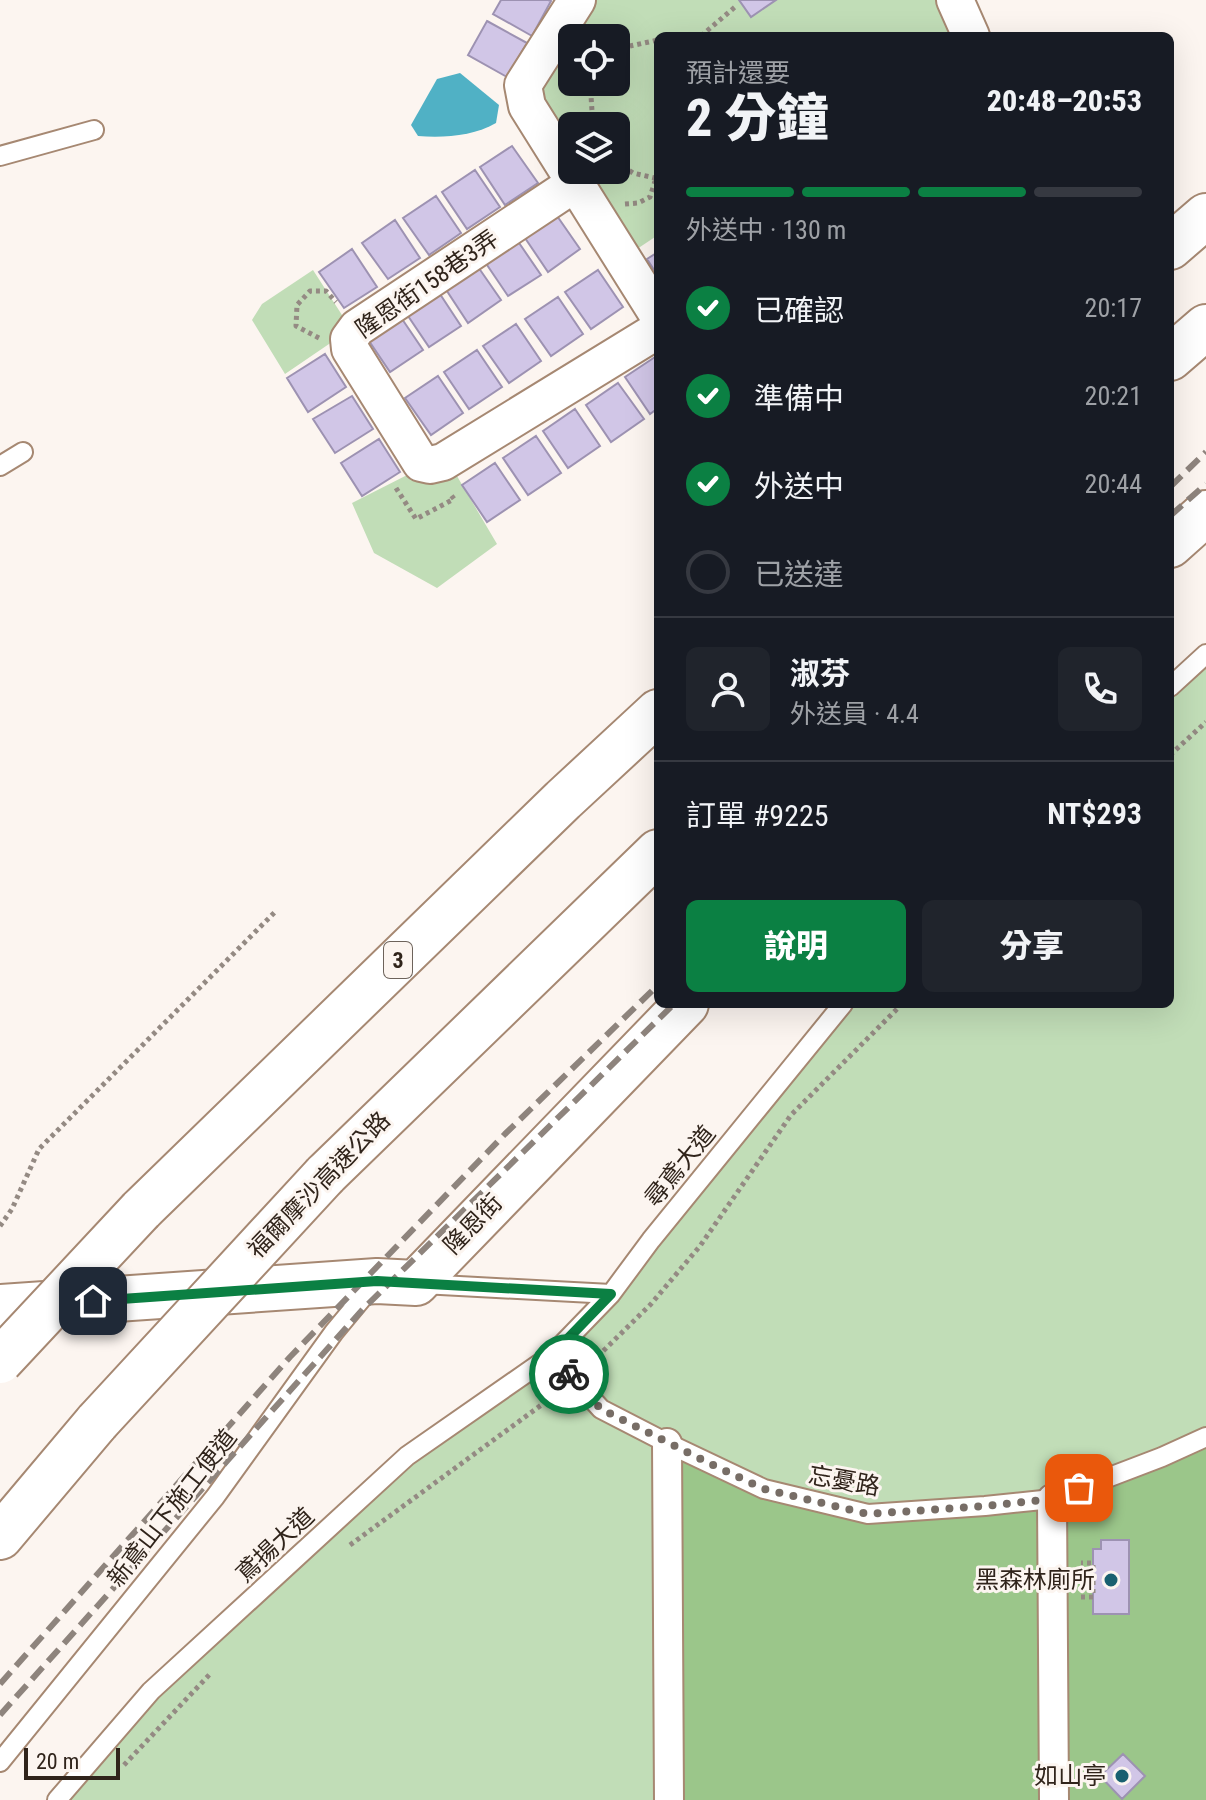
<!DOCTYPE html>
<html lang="zh-TW">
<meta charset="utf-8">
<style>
body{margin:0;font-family:"Roboto Condensed","Noto Sans TC",sans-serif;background:#20242c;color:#f1f3f6;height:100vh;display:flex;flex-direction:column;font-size:30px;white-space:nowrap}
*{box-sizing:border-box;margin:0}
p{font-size:26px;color:#9ea1a6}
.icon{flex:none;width:44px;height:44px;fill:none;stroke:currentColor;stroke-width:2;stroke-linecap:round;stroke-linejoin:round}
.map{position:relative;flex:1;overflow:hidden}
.panel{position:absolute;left:654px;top:32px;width:520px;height:976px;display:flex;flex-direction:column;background:#171b24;border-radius:12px;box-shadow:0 8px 32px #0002}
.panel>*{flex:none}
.buttons{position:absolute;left:558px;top:24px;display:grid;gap:16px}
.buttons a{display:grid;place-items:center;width:72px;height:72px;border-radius:12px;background:#171b24;box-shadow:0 8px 32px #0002;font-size:40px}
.scale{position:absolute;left:24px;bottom:20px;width:96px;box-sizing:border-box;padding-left:8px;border:4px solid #30241b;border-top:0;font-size:22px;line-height:28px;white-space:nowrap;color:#30241b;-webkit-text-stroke:6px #fcf5f0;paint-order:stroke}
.pin{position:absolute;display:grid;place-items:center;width:68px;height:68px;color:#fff;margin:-34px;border-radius:16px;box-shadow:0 4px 12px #0006}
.courier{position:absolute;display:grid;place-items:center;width:80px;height:80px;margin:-40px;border:6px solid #0b8043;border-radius:50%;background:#fff;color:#222;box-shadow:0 2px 10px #0007}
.headline em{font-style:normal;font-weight:800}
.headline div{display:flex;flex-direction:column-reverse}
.headline{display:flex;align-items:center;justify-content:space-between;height:136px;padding:0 32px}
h1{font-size:52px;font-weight:800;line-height:60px}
.bar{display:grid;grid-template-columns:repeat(4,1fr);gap:12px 8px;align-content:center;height:96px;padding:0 32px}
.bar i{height:10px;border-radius:6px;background:#363941}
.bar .selected{background:#0b8043}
.bar p{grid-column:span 4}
.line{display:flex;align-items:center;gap:20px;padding:0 32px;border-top:2px solid #363941}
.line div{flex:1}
.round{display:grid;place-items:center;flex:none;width:84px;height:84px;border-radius:12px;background:#20242c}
ol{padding:0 32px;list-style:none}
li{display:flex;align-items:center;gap:24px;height:88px}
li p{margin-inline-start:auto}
li .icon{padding:8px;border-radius:50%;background:#0b8043;color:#fff;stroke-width:4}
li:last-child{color:#9ea1a6}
li i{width:44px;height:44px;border:4px solid #363941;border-radius:50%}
.primary-button{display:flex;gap:16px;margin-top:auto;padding:16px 32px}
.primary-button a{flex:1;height:92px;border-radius:12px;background:#0b8043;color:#fff;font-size:32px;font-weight:800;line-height:92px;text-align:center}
.primary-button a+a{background:#20242c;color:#f1f3f6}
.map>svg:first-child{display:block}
.green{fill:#c1ddb7;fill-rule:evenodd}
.forest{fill:#9bc68a}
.water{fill:#50b1c5}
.building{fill:#d1c6e7;stroke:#9d92b2;stroke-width:2}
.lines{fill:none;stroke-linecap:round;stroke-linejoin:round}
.service-casing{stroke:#a68872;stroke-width:22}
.pedestrian-casing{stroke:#a68872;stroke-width:32}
.minor-casing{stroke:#a68872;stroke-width:40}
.tertiary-casing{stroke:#a68872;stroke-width:48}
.motorway-casing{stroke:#a68872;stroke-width:48}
.path{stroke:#948a83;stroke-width:5;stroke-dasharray:4 4;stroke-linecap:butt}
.service{stroke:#fff;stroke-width:18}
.pedestrian{stroke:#fff;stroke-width:28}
.minor{stroke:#fff;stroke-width:36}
.tertiary{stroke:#fff;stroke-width:44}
.motorway{stroke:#fff;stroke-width:44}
.rail{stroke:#8e847d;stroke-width:6;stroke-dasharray:16 8;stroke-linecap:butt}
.motorway-bridge-casing{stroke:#a68872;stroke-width:48;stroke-linecap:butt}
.motorway-bridge{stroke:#fff;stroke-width:44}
.done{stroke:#776d66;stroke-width:8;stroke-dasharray:0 14.4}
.route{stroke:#0b8043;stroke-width:10}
.poi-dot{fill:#196070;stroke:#fcf5f0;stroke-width:3}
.labels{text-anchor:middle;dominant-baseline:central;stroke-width:6;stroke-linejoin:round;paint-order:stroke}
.shield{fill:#fcf5f0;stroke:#6d635b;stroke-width:2}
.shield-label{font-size:22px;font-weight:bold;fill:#30241b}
.street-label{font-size:24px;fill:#30241b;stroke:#fcf5f0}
.poi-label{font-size:24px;fill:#30241b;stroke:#fcf5f0;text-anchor:end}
</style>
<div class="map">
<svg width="1206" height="1800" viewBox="0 0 1206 1800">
<rect width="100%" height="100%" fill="#fcf5f0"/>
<!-- green -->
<path class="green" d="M577 0H955L971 36H658V235L622 259 527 106ZM572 38H616V82H572ZM572 126H616V170H572Z
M313 270 351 329 285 374 252 320 262 304Z
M415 471H454L497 544 437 588 374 553 352 503Z
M1206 654V1437L669 1800H57L151 1691 407 1456 552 1355 843 1004H1170V687Z"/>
<!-- forest -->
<path class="forest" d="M1206 1437V1800H669L667 1443 764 1489 868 1514 1052 1499Z"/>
<!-- water -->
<path class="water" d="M460 73 499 105 496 123C474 136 444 138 418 136L411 125 437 79Z"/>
<!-- building -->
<path class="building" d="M501 0H548L551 1 532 36 493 14Z
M739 0H776L751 17Z
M487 21 527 43 507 77 468 55Z
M512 146 538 183 505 205 480 167Z
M475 170 500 207 467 229 442 192Z
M436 196 461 233 429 255 403 218Z
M555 213 580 249 548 272 523 235Z
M395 220 420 258 388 279 362 243Z
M515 237 541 275 508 296 483 259Z
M352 249 377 287 344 308 319 272Z
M658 252V276L647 259Z
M476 264 501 300 468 323 443 285Z
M598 270 623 307 591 329 565 292Z
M436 288 461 326 429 347 404 310Z
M558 297 583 334 551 356 525 319Z
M398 313 423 350 390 372 365 335Z
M516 324 541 361 509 383 483 346Z
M477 350 502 387 469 409 444 372Z
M325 354 346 387 308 412 287 378Z
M658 355V408L650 414 625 377Z
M438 376 463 413 431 435 405 398Z
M618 383 644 419 611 442 586 405Z
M352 396 373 429 335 453 313 419Z
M575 409 600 446 568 468 543 431Z
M536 436 561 473 528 495 503 458Z
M379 439 400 472 362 496 341 463Z
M495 463 520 500 487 522 462 485Z
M1101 1540H1129V1614H1093V1549H1101Z
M1123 1754 1145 1776 1122 1799 1100 1776Z"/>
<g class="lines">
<!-- service casing -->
<g class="service-casing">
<path id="service" d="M0 156 94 130
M0 466 23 452
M1170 687 1206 654
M422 1284 611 1294
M552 1355 601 1409 667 1443 764 1489 868 1514 985 1506 1052 1499 1162 1457 1206 1437
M0 1762 215 1497 334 1332 373 1285
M57 1800 151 1691 407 1456 552 1355 611 1294 651 1240 843 1004"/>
</g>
<!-- pedestrian casing -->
<g class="pedestrian-casing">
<path id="pedestrian" d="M667 1443 669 1800
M1052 1499 1054 1800"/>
</g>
<!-- minor casing -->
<g class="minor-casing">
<path id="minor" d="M577 0 523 85 527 106 658 315
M955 0 971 36
M574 184 357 328 349 339 350 349 421 463 430 465 443 462 658 330"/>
</g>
<!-- tertiary casing -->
<g class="tertiary-casing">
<path id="tertiary" d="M1170 545 1206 513
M0 1307 377 1281 416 1283 686 1004"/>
</g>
<!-- motorway casing -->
<g class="motorway-casing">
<path id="motorway" d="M1170 247 1206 216
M1170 358 1206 327
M325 1175 658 852
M141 1210 563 800 658 712
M0 1537 97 1422"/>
</g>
<!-- path -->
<path class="path" d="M701 36 735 7
M616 55 630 46 658 40
M593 126 591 96 596 82
M616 162 633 173 655 178
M625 204 638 203 650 197 656 178
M319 338 296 326 297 305 310 291H326L336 302
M396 488 416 519 454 499 451 495
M1170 755 1206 722
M0 1226 12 1209 39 1149 277 910
M592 1362 651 1304 700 1246 791 1115 902 1004
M350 1545 555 1395
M1081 1597H1093V1563H1081
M124 1765 210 1674"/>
<!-- service -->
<use href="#service" class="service"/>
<!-- pedestrian -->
<use href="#pedestrian" class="pedestrian"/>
<!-- minor -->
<use href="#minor" class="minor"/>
<!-- tertiary -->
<use href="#tertiary" class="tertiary"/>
<!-- motorway -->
<use href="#motorway" class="motorway"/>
<!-- rail -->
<path class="rail" d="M1170 487 1206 452
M1170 516 1206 484
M0 1684 290 1357 505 1134 658 985
M0 1715 363 1309 674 1004"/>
<!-- motorway-bridge casing -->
<g class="motorway-bridge-casing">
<path id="motorway-bridge" d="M0 1361 141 1210
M97 1422 325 1175"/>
</g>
<!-- motorway-bridge -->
<use href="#motorway-bridge" class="motorway-bridge"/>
</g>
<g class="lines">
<!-- done -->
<path class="done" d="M569 1374 601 1409 715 1466 764 1489 868 1514 985 1506 1052 1499 1079 1488"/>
<!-- route -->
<path class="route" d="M93 1301 377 1281 611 1294 552 1355 569 1374"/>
</g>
<!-- markers -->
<g class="poi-dot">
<circle cx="1111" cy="1580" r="8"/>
<circle cx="1122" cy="1776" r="8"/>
</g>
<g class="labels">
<!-- shield labels -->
<rect class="shield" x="384" y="942" width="28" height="36" rx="6"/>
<g class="shield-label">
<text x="398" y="960">3</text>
</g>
<!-- street labels -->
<g class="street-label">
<text transform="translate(427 284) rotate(-35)">隆恩街158巷3弄</text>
<text transform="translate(680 1166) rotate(-51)">尋鳶大道</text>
<text transform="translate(319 1185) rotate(-46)">福爾摩沙高速公路</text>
<text transform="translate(473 1224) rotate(-46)">隆恩街</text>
<text transform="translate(844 1481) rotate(10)">忘憂路</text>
<text transform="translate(172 1508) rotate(-52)">新鳶山下施工便道</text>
<text transform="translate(275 1545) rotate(-43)">鳶揚大道</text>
</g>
<!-- poi labels -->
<g class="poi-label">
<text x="1095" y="1580">黑森林廁所</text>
<text x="1106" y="1776">如山亭</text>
</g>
</g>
</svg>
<div class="buttons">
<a><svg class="icon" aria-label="locate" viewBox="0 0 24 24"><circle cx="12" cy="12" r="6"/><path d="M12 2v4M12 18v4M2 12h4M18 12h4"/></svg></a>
<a><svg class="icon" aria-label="layers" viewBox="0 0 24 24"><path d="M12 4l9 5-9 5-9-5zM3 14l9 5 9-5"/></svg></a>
</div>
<div class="scale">20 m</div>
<div class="pin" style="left:1079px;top:1488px;background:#ea580c"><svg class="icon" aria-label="bag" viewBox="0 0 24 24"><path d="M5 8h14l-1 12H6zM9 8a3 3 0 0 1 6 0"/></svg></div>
<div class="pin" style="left:93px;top:1301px;background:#1f2937"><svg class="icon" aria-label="home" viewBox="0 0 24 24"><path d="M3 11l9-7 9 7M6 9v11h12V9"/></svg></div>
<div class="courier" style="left:569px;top:1374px"><svg class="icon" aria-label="bike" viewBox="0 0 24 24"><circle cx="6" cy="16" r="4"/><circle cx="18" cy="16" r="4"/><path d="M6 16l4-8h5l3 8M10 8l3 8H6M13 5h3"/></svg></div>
<section class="panel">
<div class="headline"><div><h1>2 分鐘</h1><p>預計還要</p></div><em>20:48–20:53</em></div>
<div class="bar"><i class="selected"></i><i class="selected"></i><i class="selected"></i><i></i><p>外送中 · 130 m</p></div>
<ol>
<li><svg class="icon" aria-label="check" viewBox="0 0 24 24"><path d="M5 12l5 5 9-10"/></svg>已確認<p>20:17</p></li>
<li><svg class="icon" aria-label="check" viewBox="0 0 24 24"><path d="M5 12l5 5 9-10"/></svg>準備中<p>20:21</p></li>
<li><svg class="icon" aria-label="check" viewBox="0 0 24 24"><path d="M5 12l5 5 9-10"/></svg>外送中<p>20:44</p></li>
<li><i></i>已送達</li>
</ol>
<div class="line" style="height:144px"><a class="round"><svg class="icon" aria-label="person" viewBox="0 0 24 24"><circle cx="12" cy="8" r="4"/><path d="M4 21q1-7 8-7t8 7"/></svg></a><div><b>淑芬</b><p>外送員 · 4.4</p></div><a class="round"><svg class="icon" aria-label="phone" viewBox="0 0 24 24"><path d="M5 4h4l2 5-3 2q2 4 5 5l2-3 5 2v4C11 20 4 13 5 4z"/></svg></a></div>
<div class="line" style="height:104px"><div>訂單 #9225</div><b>NT$293</b></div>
<div class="primary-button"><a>說明</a><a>分享</a></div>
</section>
</div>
